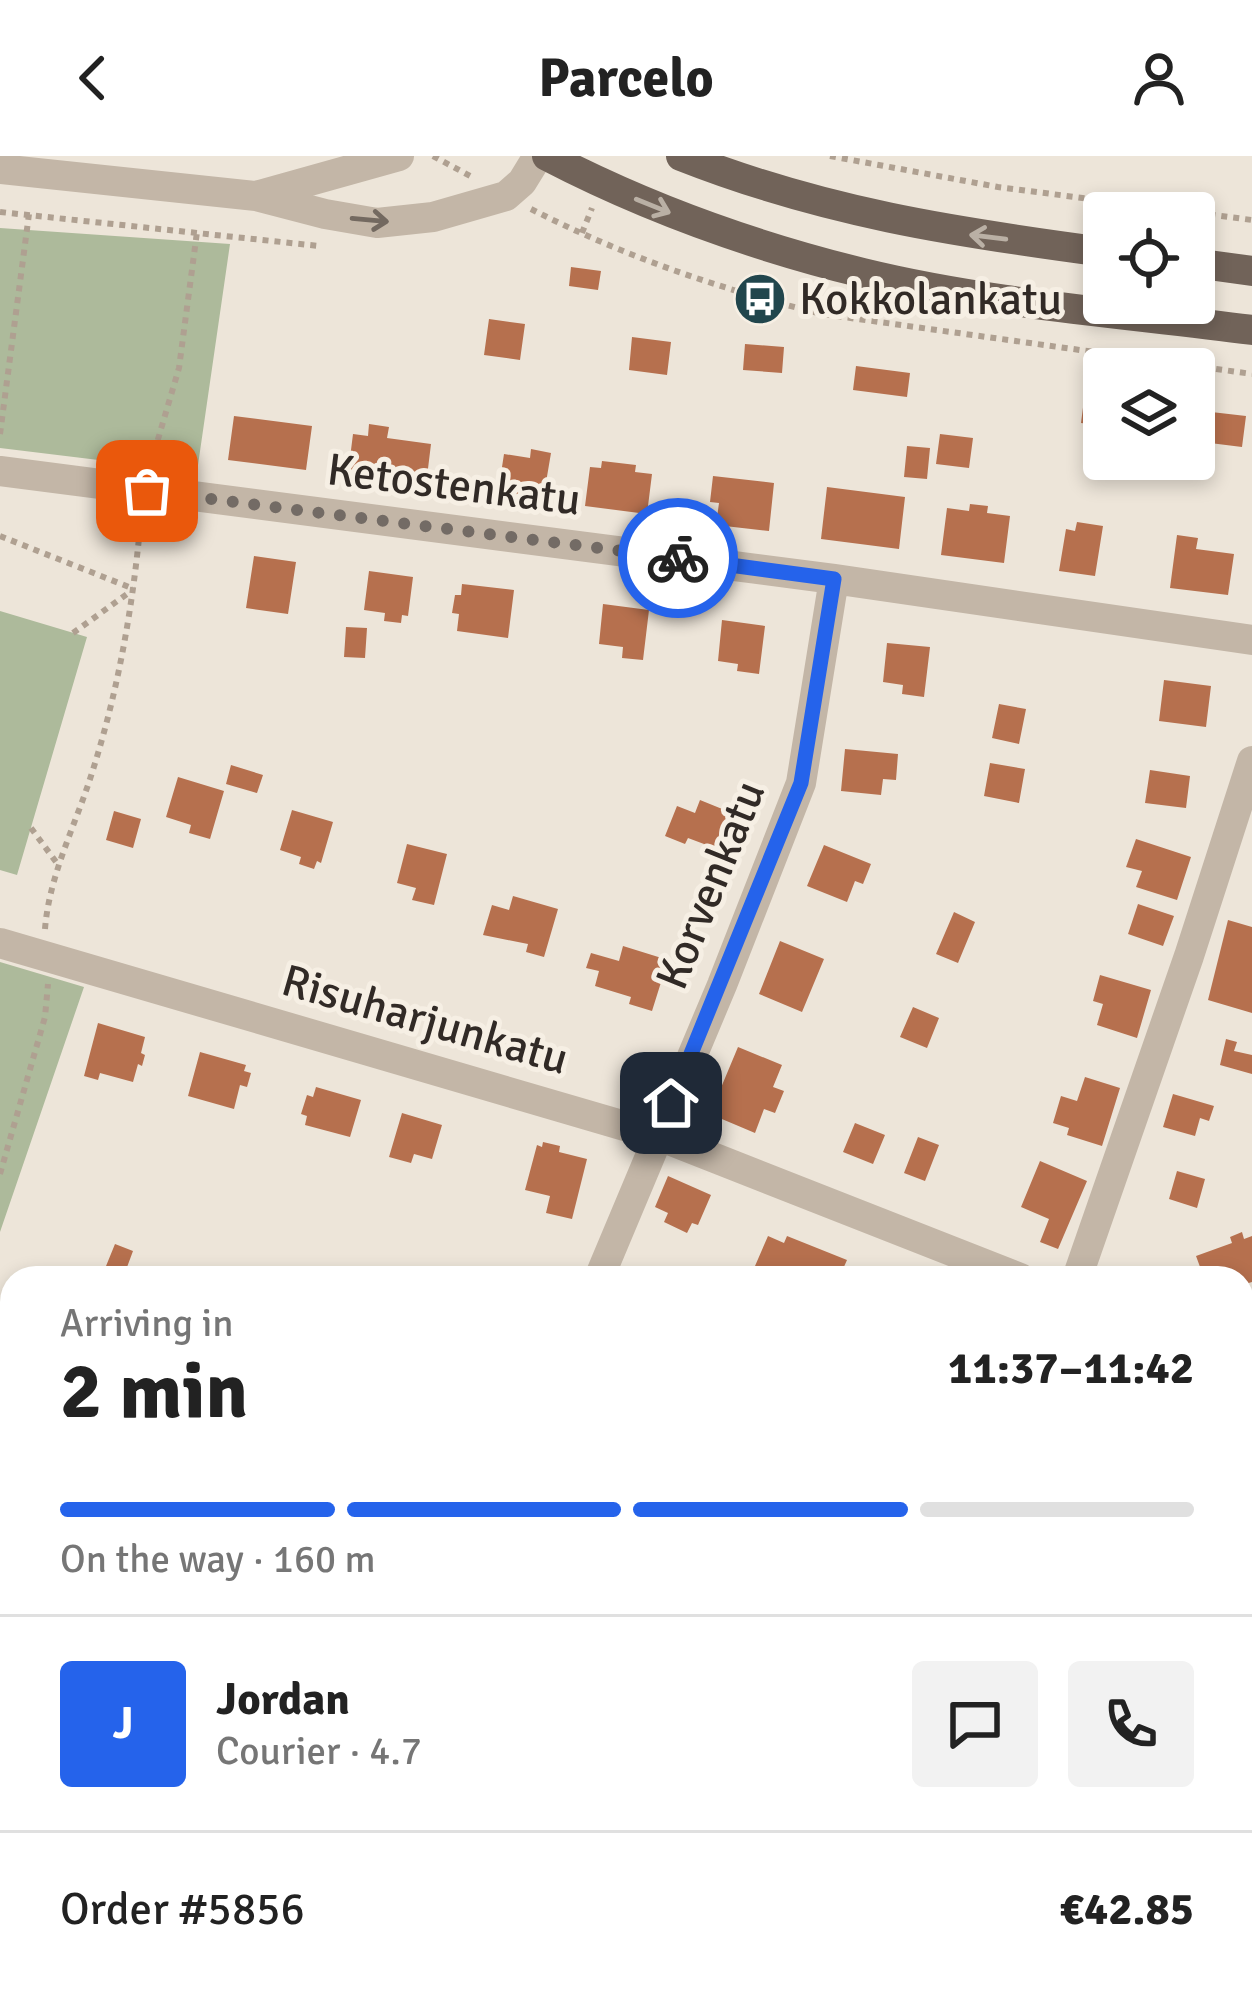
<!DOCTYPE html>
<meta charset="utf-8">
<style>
body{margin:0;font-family:Signika,sans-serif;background:#f2f2f2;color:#222;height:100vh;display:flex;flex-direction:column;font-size:45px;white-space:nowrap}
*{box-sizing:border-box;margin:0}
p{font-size:39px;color:#767676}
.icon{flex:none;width:66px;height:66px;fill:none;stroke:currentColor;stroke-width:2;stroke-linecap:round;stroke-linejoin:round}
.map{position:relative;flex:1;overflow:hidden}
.drawer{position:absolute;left:0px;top:1110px;width:1254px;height:744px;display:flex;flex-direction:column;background:#fff;border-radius:36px 36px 0 0;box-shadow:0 6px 18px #0003}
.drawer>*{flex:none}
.controls{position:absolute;left:1083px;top:36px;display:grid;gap:24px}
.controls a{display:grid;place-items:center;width:132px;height:132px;border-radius:12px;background:#fff;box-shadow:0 6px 18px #0003;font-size:60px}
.pin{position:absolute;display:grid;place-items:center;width:102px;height:102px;color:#fff;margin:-51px;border-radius:24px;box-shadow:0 6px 18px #0006}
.courier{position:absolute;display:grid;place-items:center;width:120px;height:120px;margin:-60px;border:9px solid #2563eb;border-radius:50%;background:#fff;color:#222;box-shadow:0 3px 15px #0007}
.headline em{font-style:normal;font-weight:700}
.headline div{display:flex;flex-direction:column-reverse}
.headline{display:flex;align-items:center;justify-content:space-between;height:204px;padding:0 60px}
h1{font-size:78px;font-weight:700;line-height:90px}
.bar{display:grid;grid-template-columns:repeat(4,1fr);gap:18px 12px;align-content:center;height:144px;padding:0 60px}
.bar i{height:15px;border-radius:9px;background:#e0e0e0}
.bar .on{background:#2563eb}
.bar p{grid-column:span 4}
.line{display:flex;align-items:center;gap:30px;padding:0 60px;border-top:3px solid #e0e0e0}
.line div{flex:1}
.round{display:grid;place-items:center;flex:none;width:126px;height:126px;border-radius:12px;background:#f2f2f2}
header{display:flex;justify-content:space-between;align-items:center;height:156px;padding:0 60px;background:#fff;font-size:54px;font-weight:700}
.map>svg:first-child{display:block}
.green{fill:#adba9b}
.building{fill:#b6704e}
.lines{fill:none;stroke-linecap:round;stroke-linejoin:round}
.path{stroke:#afa091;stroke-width:6;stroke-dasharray:6 6;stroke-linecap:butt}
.minor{stroke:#c3b6a7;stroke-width:30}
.major{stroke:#716359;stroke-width:30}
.oneway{stroke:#bab0a5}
.oneway2{stroke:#736960}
.done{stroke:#736b65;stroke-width:12;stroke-dasharray:0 21.6}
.route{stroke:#2563eb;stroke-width:15}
.labels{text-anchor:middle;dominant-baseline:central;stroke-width:10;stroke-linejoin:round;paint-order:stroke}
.poi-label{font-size:45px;fill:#312a26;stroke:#f6efe4;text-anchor:start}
.street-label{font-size:45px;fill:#312a26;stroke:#f6efe4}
</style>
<header><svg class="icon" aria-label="back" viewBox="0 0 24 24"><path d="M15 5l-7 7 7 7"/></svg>Parcelo<svg class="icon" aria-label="person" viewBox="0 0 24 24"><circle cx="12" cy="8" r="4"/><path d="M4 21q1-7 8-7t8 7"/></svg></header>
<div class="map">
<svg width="1252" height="1854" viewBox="0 0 1252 1854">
<rect width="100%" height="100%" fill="#ede5d9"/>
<!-- green -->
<path class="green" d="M0 72 230 88 197 316 0 292Z
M0 455 87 481 17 719 0 714Z
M0 806 84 831 0 1076Z
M1252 1182V1575L1242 1579V1186Z
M862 1842H982L988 1854H842Z"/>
<!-- building -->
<path class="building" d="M571 111 601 115 598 134 569 130Z
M489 163 525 168 520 204 484 199Z
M632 181 671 186 667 219 629 214Z
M745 188 784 191 782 217 743 214Z
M856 210 910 217 907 241 853 234Z
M1085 236 1104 239V270L1081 267Z
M1194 254 1246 260 1242 291 1194 285Z
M234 260 312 270 306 314 228 304Z
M369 268 389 271 387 282 431 288 426 329 348 318 353 278 368 280Z
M940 278 973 282 969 312 936 308Z
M907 290 930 292 927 323 904 321Z
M531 293 551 297 543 344 498 337 504 298 530 302Z
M602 305 636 309 635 316 652 318 647 358 585 350 590 311 601 312Z
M713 320 774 327 769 375 716 369 719 347 710 346Z
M827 331 905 341 899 393 821 383Z
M970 348 988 350 987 357 1010 360 1004 407 941 399 947 352 969 355Z
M1077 366 1103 370 1095 420 1059 415 1066 373 1075 375Z
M1177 379 1198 382 1196 393 1234 398 1228 439 1170 432Z
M254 400 296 406 288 458 246 452Z
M369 415 413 421 408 460 402 459 401 467 384 465 385 457 364 454Z
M462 428 514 434 508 482 457 475 459 458 452 457 455 439H461Z
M603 448 649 454 643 504 622 502 623 491 599 488Z
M722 464 765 470 759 518 737 515 738 508 718 505Z
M346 471 367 472 365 502 344 501Z
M887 487 930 491 924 541 902 538 903 529 883 526Z
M1164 524 1211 530 1206 571 1159 565Z
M999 548 1026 553 1019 588 992 582Z
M845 593 898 598 896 624 883 623 881 639 841 635Z
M990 607 1025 613 1019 647 984 640Z
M231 609 263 619 257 637 226 628Z
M1150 614 1190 620 1186 652 1145 647Z
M178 621 224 635 210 683 189 677 191 669 166 661Z
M700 644 737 659 718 703 701 695 704 688 688 682 685 688 665 680 677 650 695 657Z
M292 654 333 666 321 707 317 705 314 713 299 708 301 701 280 694Z
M114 655 141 663 133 692 106 684Z
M1136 683 1191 701 1177 744 1136 731 1142 715 1126 711Z
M407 688 447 698 434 749 412 744 416 732 397 727Z
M824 689 871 708 863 728 855 725 847 746 807 730Z
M513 740 558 753 544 801 526 796 528 788 483 779 492 749 509 754Z
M1138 748 1174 760 1163 790 1128 778Z
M954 756 975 766 958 807 936 798Z
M1228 764 1252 771V857L1208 844Z
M780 785 824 803 802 856 759 838Z
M623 790 668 804 652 855 629 848 631 841 595 830 599 815 586 812 591 797 619 805Z
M1100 819 1151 834 1137 882 1097 869 1103 848 1093 845Z
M913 851 939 862 927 892 900 881Z
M98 867 145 881 141 897 145 899 142 910 138 908 133 926 100 917 98 924 84 920Z
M1226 883 1237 886 1234 895 1252 899V918L1220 909Z
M738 891 782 909 773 931 784 935 775 957 764 953 755 977 710 958Z
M200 896 246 909 244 915 251 917 247 931 240 929 234 953 188 940Z
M1085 921 1120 932 1102 990 1067 979 1069 972 1053 967 1061 940 1077 945Z
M316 931 361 944 350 981 305 969 307 960 301 958 307 939 313 941Z
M1173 938 1214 950 1209 965 1200 962 1195 980 1163 971Z
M402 957 442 969 432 1003 414 998 411 1007 389 1001Z
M855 967 885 979 873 1008 843 996Z
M918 981 939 989 925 1025 904 1017Z
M543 986 560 990 559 996 587 1003 572 1063 546 1057 550 1040 525 1034 537 989 542 991Z
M1040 1005 1087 1025 1058 1093 1040 1086 1049 1063 1021 1051Z
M1177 1015 1205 1023 1197 1052 1169 1043Z
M668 1020 711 1039 698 1069 692 1067 687 1077 664 1066 668 1057 655 1051Z
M1242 1076 1244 1083 1252 1080V1126L1242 1129V1122H1216L1214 1115 1203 1119 1196 1100 1232 1087 1230 1081Z
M768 1080 784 1087 787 1080 847 1104 839 1122H770L772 1117 755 1110Z
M115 1088 133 1095 123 1122 104 1115Z
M8 1182 12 1183V1229L0 1224V1201Z
M12 1628V1686L0 1688V1630Z
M60 1842H134L114 1854H67Z
M472 1842H545L552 1854H471L466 1845Z
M1090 1842H1138L1142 1852 1076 1854 1092 1847Z"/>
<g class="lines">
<!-- path -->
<path class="path" d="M433 0 472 21
M830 0 998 31 1252 64
M531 53C623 100 722 134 822 158L1252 218
M0 56 319 90
M582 77 592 52
M0 278 29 58
M151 307 179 212 197 76
M0 380 134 433
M73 477 134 433
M31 672 59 710
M45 773C49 721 74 672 90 623 118 537 133 451 141 361
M0 1018 45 861 48 828
M1242 1580 1252 1577
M1242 1662 1252 1659
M1242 1816 1252 1842
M1158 1842 1163 1854
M689 1854 704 1842
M794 1854 813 1842
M944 1854V1842"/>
<!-- minor -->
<path class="minor" d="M0 13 256 40 325 58 377 67 433 61 506 40 522 26 538 0
M256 40 399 0
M0 315 834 423 1252 484
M0 787 659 980 1020 1122
M599 1122 722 829 801 627 834 423
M1077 1122 1189 800 1252 605
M1242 1173 1252 1170
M0 1263 12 1268
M0 1817 12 1814
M1197 1842 1202 1854"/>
<!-- major -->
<path class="major" d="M547 0C647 52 753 90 863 117 990 148 1123 157 1252 174
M681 0C823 56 953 76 1104 96
M1194 107 1252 115
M1242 1627 1252 1623
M746 1854 762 1842"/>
</g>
<!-- one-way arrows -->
<defs><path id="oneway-shaft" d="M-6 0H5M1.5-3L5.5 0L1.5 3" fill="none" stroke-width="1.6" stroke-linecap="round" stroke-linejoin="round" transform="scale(3)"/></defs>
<g class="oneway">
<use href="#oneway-shaft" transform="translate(653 50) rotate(22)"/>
<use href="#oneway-shaft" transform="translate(988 81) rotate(-173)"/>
</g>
<use class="oneway2" href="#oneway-shaft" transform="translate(370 64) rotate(5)"/>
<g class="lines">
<!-- done -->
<path class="done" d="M147 335 678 402"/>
<!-- route -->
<path class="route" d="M671 947 801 627 834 423 678 402"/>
</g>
<!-- icons -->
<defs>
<g id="bus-disc" transform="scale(2.7)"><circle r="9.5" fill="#21464d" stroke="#f6efe4"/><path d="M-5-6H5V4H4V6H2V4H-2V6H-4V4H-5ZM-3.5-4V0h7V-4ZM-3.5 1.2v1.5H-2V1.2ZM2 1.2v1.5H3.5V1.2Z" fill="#fff"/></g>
</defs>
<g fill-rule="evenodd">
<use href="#bus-disc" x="760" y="143"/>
</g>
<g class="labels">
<!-- poi labels -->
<g class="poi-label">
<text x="799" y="143">Kokkolankatu</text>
</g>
<!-- street labels -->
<g class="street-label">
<text transform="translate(454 329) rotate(7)">Ketostenkatu</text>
<text transform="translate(711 729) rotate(-68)">Korvenkatu</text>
<text transform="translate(425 864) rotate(16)">Risuharjunkatu</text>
</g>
</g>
</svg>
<div class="controls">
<a><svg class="icon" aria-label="locate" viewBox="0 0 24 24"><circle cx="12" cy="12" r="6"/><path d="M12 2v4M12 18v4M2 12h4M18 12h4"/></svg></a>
<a><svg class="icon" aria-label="layers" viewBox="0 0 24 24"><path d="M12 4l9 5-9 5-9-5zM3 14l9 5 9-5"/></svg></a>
</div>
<div class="pin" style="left:147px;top:335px;background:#ea580c"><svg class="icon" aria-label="bag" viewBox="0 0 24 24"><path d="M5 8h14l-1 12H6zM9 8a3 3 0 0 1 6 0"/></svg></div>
<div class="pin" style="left:671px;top:947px;background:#1f2937"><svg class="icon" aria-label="home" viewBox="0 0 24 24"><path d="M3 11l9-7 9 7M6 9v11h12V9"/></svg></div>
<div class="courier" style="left:678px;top:402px"><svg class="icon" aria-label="bike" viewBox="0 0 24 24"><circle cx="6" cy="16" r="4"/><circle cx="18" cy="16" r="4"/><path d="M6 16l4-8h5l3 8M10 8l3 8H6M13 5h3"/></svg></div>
<section class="drawer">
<div class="headline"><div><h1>2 min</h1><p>Arriving in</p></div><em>11:37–11:42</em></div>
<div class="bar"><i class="on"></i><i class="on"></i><i class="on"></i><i></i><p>On the way · 160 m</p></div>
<div class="line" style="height:216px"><b class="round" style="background:#2563eb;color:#fff">J</b><div><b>Jordan</b><p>Courier · 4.7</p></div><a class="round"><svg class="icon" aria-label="chat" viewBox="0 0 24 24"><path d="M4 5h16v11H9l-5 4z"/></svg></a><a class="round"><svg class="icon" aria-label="phone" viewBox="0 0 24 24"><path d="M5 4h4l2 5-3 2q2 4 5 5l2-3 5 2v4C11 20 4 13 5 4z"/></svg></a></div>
<div class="line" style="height:156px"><div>Order #5856</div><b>€42.85</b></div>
</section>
</div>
